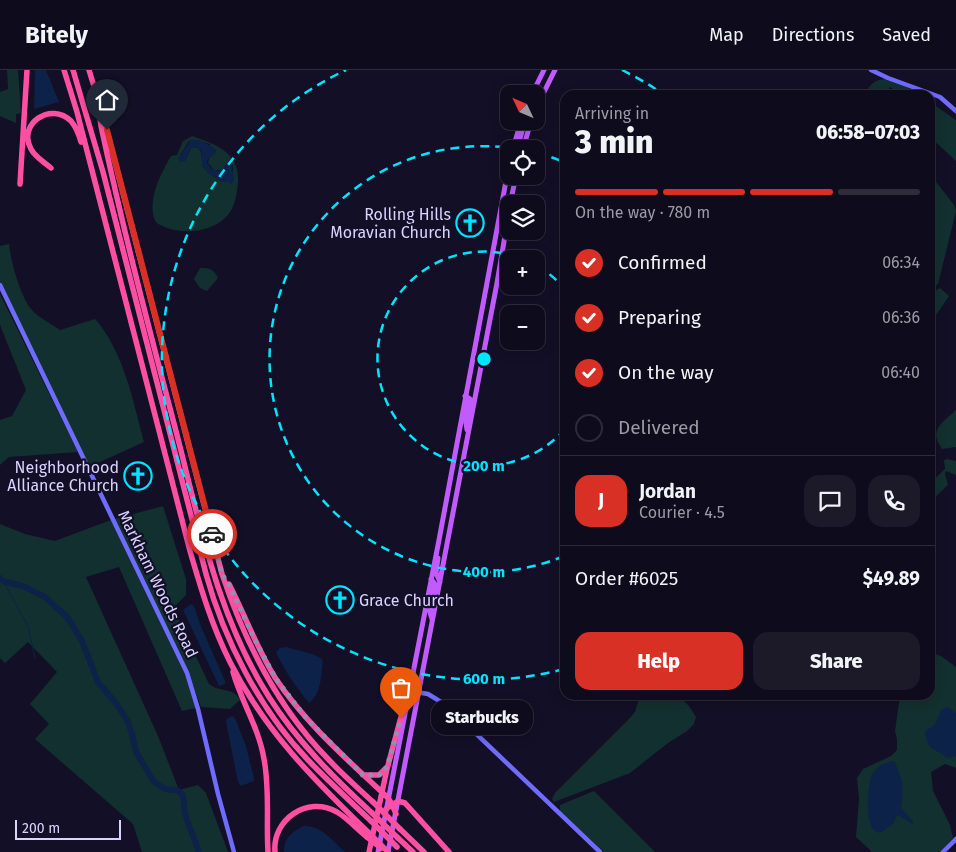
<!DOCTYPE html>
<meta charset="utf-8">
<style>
body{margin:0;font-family:"Fira Sans",sans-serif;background:#1c1929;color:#f1f3f6;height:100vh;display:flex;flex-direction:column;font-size:19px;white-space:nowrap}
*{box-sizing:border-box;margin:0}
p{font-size:16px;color:#9b9ba3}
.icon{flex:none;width:28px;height:28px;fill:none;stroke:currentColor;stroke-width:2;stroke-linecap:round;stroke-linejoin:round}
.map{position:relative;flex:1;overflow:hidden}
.sheet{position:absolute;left:560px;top:20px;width:375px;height:610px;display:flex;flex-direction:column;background:#0e0b1c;border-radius:15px;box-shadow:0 2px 12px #0003,0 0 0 1px #2e2b3b}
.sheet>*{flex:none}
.needle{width:32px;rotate:314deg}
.controls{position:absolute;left:500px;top:15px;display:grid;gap:10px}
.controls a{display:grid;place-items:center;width:45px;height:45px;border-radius:10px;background:#0e0b1c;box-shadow:0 2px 12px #0003,0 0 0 1px #2e2b3b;font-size:25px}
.scale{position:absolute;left:15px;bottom:12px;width:106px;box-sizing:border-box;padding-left:5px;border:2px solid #d9d4ff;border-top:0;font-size:14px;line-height:18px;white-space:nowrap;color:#d9d4ff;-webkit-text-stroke:4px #130f26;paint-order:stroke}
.pin{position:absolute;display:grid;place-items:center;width:42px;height:42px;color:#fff;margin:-51px -21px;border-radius:50% 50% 50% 0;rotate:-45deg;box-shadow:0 0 5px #0007}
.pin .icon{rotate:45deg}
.courier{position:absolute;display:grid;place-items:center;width:50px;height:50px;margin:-25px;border:4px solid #d93025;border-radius:50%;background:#fff;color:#222;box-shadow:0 1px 6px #0007}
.bubble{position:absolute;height:35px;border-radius:15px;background:#0e0b1c;box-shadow:0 2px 12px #0003,0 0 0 1px #2e2b3b;font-size:16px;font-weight:800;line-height:35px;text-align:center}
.headline em{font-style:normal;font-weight:800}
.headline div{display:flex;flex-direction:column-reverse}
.headline{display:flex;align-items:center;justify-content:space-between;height:85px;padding:0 15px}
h1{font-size:32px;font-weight:800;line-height:38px}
.bar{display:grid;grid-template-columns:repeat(4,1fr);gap:8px 5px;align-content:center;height:60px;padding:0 15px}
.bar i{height:6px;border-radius:4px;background:#2e2b3b}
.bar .on{background:#d93025}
.bar p{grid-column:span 4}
.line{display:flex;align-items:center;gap:12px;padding:0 15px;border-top:1px solid #2e2b3b}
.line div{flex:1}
.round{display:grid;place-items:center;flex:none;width:52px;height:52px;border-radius:15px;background:#1c1929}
ol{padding:0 15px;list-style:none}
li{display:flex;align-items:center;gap:15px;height:55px}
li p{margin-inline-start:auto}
li .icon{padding:5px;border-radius:50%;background:#d93025;color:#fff;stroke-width:4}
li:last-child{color:#9b9ba3}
li i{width:28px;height:28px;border:2px solid #2e2b3b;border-radius:50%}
.button{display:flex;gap:10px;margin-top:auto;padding:10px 15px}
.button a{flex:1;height:58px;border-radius:15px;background:#d93025;color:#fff;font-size:20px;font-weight:800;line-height:58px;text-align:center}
.button a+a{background:#1c1929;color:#f1f3f6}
header{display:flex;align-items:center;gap:30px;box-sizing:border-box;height:70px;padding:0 25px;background:#0e0b1c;border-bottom:1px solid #2e2b3b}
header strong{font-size:24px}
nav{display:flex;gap:28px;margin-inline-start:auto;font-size:18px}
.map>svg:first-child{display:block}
.green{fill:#12302f;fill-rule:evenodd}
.water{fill:#0c2248}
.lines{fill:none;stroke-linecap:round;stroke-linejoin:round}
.stream{stroke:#0c2248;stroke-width:1}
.river{stroke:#0c2248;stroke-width:6}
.secondary{stroke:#6f6bff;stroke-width:4.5}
.primary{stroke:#c25bff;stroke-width:5}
.highway{stroke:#ff4fa3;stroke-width:5.5}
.highway-bridge{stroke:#ff4fa3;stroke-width:5.5}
.done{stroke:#948fb3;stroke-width:5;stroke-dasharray:0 9}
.route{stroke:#d93025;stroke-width:6}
.ring{fill:none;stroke:#00e5ff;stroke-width:2.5;stroke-dasharray:9 6}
.labels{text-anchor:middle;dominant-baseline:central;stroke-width:4.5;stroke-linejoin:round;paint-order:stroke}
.poi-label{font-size:16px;fill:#d9d4ff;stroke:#130f26;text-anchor:end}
.street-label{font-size:16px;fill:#d9d4ff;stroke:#130f26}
.centre{fill:#00e5ff;stroke:#130f26;stroke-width:2.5}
.ring-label{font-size:15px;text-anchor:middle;font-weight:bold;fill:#00e5ff;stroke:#130f26;stroke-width:4.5;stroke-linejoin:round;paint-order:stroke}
</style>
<header>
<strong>Bitely</strong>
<nav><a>Map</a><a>Directions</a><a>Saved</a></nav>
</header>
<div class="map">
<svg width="956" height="782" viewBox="0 0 956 782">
<rect width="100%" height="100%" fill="#130f26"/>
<!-- green -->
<path class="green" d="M7 0H18L21 43 16 44V53L0 46V22L8 19Z
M885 9 905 16 919 25H895L896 21 890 17 889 19 890 25H877L873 22 871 25H864C870 15 873 10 885 9Z
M930 32 956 50V91L930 67Z
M192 66C215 74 240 82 238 112 237 124 235 138 226 147 211 162 184 165 165 157 160 155 156 154 154 148 148 128 161 103 171 86L177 85 183 71ZM196 70 210 74 211 86 209 88 208 93 214 100H222L229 90C236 98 233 103 229 112H222L203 97 201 83 199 78 193 77 191 78 185 91 180 85 189 71Z
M930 104 954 135 956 141 938 214 930 220Z
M9 174C11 192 20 226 32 240 39 248 52 254 60 260L95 249C124 282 133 331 144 372L89 397 0 211V176Z
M200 198C210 198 214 199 218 208L207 221 200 218 194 209Z
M940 218 949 226 930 254V224Z
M0 224 78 382 9 387 0 395V350L12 346 26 320 0 255Z
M956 340V377L942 379C928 360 942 353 956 340Z
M947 389 956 391V405L946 401 945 404 948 415 930 432V413L945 399 944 390Z
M163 436 186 509V525L176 535 174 540 209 614C220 623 234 617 240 630L230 639 201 637 188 602 115 449Z
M111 450 185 604 196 638 182 641 119 497 86 507 158 666 179 720 198 715 206 723 228 782H142L133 754 35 669 49 654 30 634 57 602 28 572 5 593 0 588V454L25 464 55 471Z
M930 582 941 586 956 597V698L945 694 931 702 933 721 950 755 953 768 940 782H872L856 767 859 729 857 708 863 699 891 686 897 680V669L895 661 900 625H930Z
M640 625H678L689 636 696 647 694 654 687 661 668 673 630 703 554 732 552 729 555 723 628 650 635 642Z
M594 721 655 782H604L560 741V735Z"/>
<!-- water -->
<path class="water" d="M35 0H46L59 32 34 39Z
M191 70C200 69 209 74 216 80V83L209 88 207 92C209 98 215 102 222 100L229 89 232 94 234 111 231 114 229 112H222L207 103V101L202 95 201 81 196 77 191 78 185 91 180 92 178 88Z
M191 534 194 536 200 554 225 611V614L219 616 218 614 183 540Z
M287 577C297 581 314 582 323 590 321 605 322 623 309 633 296 617 284 600 276 582L280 578Z
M947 637 956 643V686L948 688 930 677 925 665 926 660 935 655 941 640Z
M232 646 235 648 246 676 254 708V711L241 716 238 712 226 652 227 649Z
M894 691C903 707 904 721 901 738L914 752 912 754 900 746H896L894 753 880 763C878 762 875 761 873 759 865 748 867 712 874 701 879 695 887 692 894 691Z
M303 756C321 755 332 770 345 782H284C283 769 292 762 303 756Z"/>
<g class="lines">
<!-- stream -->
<path class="stream" d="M3 511 28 556 35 588"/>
<!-- river -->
<path class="river" d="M0 508 3 511 23 516 45 527 68 548 82 571 98 612 118 636 127 650 132 664 136 682 154 712 165 719 177 720 183 725 185 744 199 782"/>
<!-- secondary -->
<path class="secondary" d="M871 0 888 8 940 27 956 41
M0 215 187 603 198 639 218 724 234 782
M410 621 428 624 446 635 600 782
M943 782 956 769"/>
<!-- primary -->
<path class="primary" d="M532 24 544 0
M536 38 555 0
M513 79 521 51
M521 79 519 72 525 51
M523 79 531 51
M510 134 516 106
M465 326 470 329 466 353 467 360
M438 488 436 503 440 512
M431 509 435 514 430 542 432 549
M378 782 439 470 509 95
M388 782 497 213 509 142"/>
<!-- highway -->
<path class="highway" d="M64 0 77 42 190 481C201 519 212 556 230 592 265 661 313 709 368 762
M73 0 103 102 206 504C224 570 260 640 308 690 328 711 350 731 371 751
M89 0 103 46 222 504C245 573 278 638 329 690 343 705 358 718 373 732
M99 41 101 56C123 160 150 262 177 365 200 455 218 547 269 627 297 671 334 708 372 743
M51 98C44 92 35 87 31 79 17 54 51 31 71 51 76 57 79 65 81 72
M20 114 27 0
M229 514C245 545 257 579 276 609 306 654 349 691 388 728L392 734 396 744
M233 602C241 631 259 658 264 689 270 720 266 751 268 782
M363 705H379L386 698
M386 739 398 731 405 733 449 782
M400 759 424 782
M398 768 413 782
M275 782C272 750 307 725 337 742 347 748 357 759 367 767
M369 782 387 699 401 647 407 635"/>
<!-- highway-bridge -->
<path class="highway-bridge" d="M373 732 400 759
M372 743 398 768
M371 751 397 777
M368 762 388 782
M367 767 381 778"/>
</g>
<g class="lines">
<!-- done -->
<path class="done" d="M212 464 222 504 229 515 256 572 276 609 307 649 363 705H379L387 697 401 648"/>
<!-- route -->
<path class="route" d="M107 60 212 464"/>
</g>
<!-- distance rings -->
<g class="ring">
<path d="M565 359A107 107 0 1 1 521 188M537 196A107 107 0 0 1 565 219"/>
<path d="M564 486A213 213 0 1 1 517 79M537 83A213 213 0 0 1 564 92"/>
<path d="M564 599A320 320 0 0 1 346 0M622 0A320 320 0 0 1 663 24"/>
</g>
<!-- icons -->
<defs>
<g id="church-ring" transform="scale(1.4375)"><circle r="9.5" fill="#130f26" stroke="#00e5ff" stroke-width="1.5"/><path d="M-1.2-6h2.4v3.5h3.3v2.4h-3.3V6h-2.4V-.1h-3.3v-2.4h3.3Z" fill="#00e5ff"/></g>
</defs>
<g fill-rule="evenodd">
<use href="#church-ring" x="470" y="153"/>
<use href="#church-ring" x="138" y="406"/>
<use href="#church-ring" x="340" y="530"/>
</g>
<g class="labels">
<!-- poi labels -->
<g class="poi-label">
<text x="451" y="144">Rolling Hills<tspan x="451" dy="18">Moravian Church</tspan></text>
<text x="119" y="397">Neighborhood<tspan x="119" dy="18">Alliance Church</tspan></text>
<text x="359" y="530" text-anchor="start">Grace Church</text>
</g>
<!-- street labels -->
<g class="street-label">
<text transform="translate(158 514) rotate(64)">Markham Woods Road</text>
</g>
</g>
<circle cx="484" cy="289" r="8" class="centre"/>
<g class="ring-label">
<text x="484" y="401">200 m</text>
<text x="484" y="507">400 m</text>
<text x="484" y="614">600 m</text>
</g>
</svg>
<div class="controls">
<a><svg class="needle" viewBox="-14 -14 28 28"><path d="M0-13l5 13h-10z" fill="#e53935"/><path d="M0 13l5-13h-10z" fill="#9b9ba3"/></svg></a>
<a><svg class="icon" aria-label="locate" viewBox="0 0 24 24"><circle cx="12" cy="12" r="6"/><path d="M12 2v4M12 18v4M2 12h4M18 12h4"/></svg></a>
<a><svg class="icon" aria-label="layers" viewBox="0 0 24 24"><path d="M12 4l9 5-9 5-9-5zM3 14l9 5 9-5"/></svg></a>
<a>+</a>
<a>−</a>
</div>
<div class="scale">200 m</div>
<div class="pin" style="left:401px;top:648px;background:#ea580c"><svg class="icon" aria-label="bag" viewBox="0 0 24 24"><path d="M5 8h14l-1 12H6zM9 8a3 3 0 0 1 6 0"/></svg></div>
<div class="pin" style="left:107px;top:60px;background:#1f2937"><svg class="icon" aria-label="home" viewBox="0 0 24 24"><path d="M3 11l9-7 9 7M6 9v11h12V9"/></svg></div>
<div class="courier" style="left:212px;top:464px"><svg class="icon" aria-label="car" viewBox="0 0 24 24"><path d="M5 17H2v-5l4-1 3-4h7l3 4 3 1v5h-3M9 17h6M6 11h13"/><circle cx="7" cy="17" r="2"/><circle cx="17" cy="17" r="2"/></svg></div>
<div class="bubble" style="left:431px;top:630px;width:102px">Starbucks</div>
<section class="sheet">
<div class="headline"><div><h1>3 min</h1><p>Arriving in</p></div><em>06:58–07:03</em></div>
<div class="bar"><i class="on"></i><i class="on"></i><i class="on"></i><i></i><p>On the way · 780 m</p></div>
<ol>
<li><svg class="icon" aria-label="check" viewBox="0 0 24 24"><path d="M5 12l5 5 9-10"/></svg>Confirmed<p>06:34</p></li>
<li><svg class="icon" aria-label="check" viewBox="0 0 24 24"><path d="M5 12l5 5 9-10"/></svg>Preparing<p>06:36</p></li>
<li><svg class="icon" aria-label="check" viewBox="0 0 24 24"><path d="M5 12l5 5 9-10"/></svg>On the way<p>06:40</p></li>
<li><i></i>Delivered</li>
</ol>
<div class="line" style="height:90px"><b class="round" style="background:#d93025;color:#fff">J</b><div><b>Jordan</b><p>Courier · 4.5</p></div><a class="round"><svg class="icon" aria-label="chat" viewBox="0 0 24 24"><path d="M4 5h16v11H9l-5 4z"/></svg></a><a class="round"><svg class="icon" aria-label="phone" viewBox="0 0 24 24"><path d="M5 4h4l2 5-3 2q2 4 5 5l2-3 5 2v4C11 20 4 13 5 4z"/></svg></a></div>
<div class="line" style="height:65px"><div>Order #6025</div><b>$49.89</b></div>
<div class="button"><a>Help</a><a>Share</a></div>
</section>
</div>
